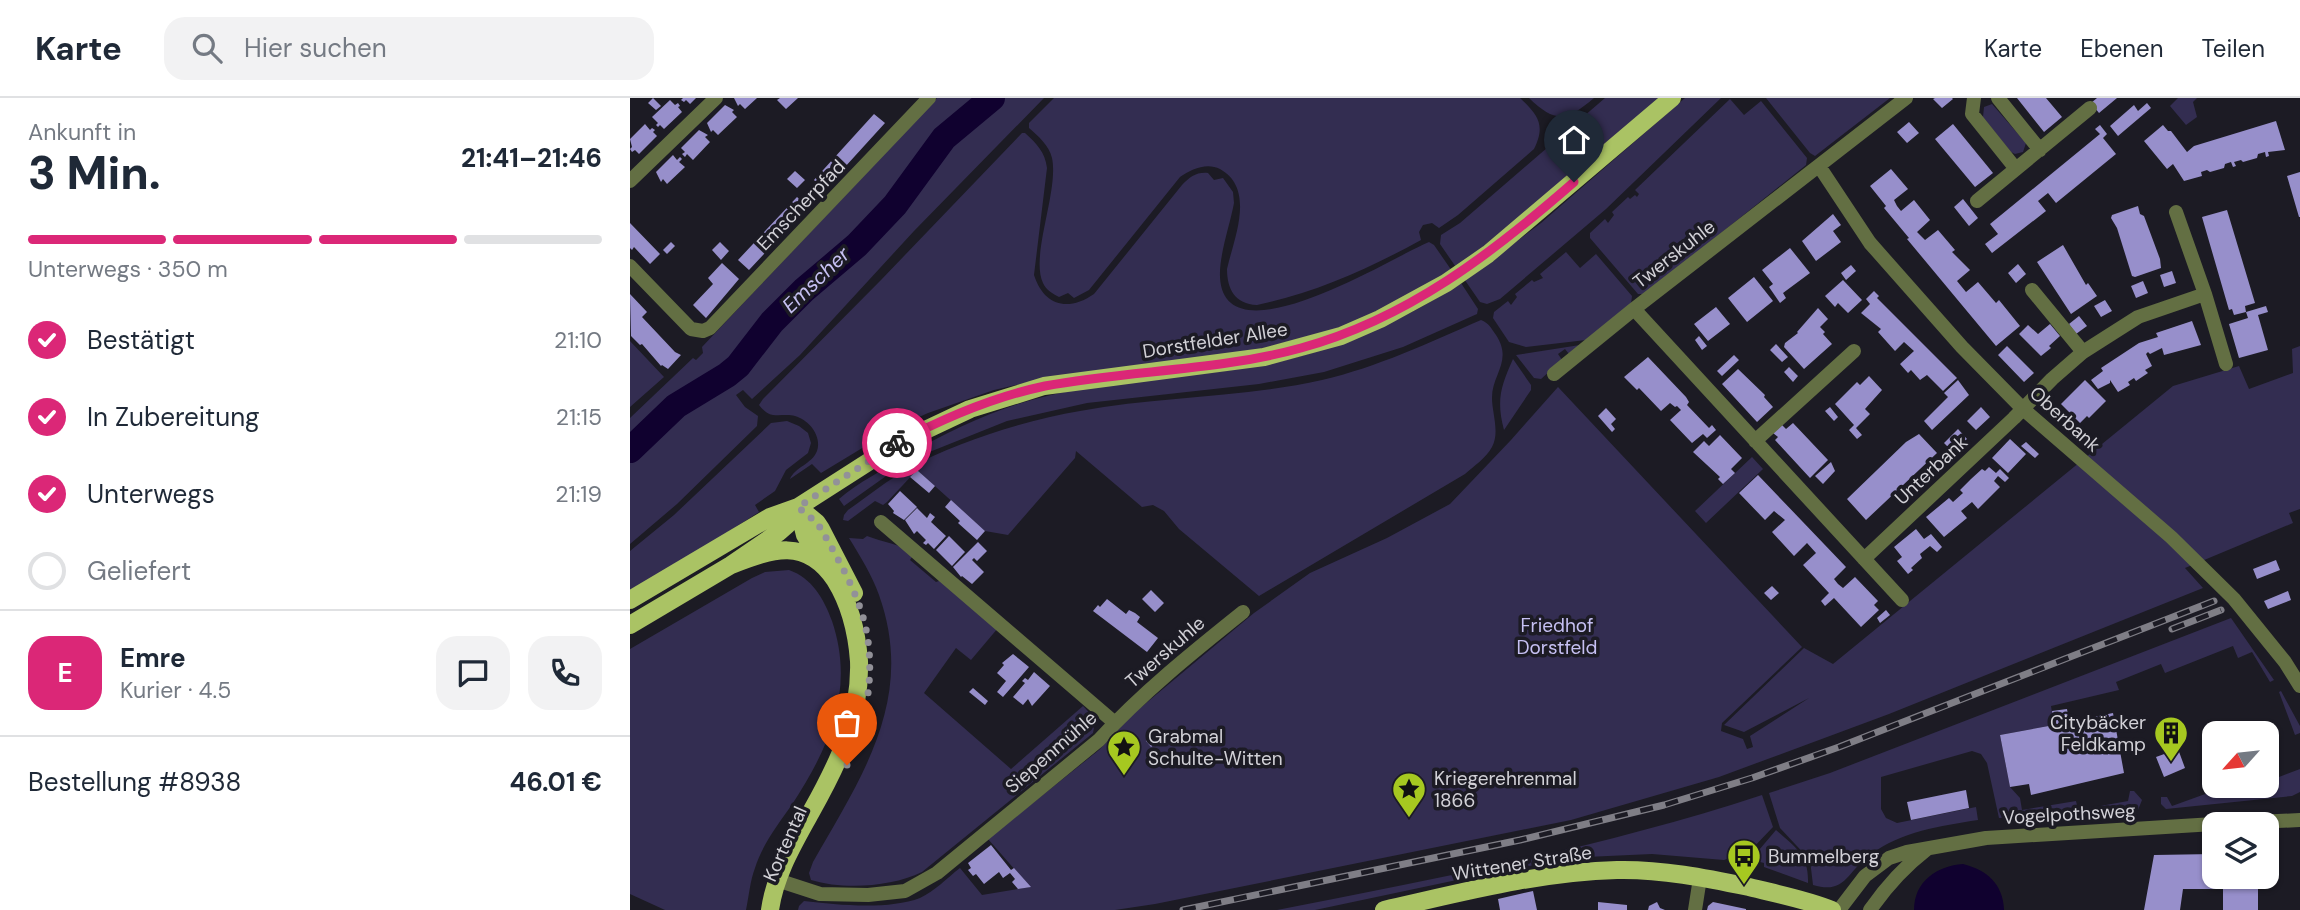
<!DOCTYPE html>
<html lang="de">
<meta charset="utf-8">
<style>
body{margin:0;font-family:"DM Sans",sans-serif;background:#f2f2f3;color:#1f2937;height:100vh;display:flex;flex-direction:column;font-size:26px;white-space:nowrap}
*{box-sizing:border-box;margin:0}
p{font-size:23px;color:#747a83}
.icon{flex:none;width:38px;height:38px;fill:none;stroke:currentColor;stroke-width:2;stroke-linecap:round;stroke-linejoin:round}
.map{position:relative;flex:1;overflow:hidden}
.side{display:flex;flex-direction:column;background:#fff;width:630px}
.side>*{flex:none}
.needle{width:46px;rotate:243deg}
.fabs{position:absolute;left:1572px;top:623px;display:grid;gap:14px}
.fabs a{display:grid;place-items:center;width:77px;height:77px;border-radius:14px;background:#fff;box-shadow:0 2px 5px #0004;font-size:35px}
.pin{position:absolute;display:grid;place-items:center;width:60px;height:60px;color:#fff;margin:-72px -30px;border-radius:50% 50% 50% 0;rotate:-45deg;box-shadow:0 0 7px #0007}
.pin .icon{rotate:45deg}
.courier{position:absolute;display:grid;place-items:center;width:70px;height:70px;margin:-35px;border:5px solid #db2777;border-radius:50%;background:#fff;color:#222;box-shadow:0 2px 9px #0007}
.summary em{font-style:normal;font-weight:800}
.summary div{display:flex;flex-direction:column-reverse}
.summary{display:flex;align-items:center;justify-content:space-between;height:119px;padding:0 28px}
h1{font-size:46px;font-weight:800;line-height:52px}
.bar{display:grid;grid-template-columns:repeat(4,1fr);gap:10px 7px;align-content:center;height:84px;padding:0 28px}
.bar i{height:9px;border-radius:5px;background:#e0e1e3}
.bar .current{background:#db2777}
.bar p{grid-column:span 4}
.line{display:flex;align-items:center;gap:18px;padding:0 28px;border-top:2px solid #e0e1e3}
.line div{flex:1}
.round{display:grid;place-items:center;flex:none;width:74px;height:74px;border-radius:21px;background:#f2f2f3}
ol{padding:0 28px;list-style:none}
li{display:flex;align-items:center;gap:21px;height:77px}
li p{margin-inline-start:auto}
li .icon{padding:7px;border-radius:50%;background:#db2777;color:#fff;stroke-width:4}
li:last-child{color:#747a83}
li i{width:38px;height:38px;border:4px solid #e0e1e3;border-radius:50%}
header{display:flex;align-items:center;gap:42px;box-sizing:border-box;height:98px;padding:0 35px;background:#fff;border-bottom:2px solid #e0e1e3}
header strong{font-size:33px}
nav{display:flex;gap:38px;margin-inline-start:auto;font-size:24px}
.search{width:490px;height:63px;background:#f2f2f3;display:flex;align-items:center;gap:18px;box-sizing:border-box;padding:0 24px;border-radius:21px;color:#747a83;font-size:26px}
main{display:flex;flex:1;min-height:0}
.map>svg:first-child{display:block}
.green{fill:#332d51}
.water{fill:#10012f}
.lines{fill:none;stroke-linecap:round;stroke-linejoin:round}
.river{stroke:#10012f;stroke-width:26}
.building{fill:#978fcb}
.minor{stroke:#636f43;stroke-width:14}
.major{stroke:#aac364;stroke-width:18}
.rail-casing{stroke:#7f7e86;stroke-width:7}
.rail{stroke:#1c1b24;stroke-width:4.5;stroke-dasharray:13;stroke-linecap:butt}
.done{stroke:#929198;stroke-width:7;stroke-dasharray:0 12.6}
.route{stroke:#db2777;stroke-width:9}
.labels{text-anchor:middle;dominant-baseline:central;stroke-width:7;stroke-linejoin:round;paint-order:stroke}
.street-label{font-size:19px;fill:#d2d1d7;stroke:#1c1b24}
.park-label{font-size:19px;fill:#c6c0f3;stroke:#1c1b24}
.poi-label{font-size:19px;fill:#d2d1d7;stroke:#1c1b24;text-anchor:start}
.water-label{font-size:21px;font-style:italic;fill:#c6c0f2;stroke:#1c1b24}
</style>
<header>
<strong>Karte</strong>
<div class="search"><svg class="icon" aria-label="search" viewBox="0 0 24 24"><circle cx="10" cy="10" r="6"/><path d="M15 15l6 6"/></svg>Hier suchen</div>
<nav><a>Karte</a><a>Ebenen</a><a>Teilen</a></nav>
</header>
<main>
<section class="side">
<div class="summary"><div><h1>3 Min.</h1><p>Ankunft in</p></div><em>21:41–21:46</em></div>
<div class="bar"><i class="current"></i><i class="current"></i><i class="current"></i><i></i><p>Unterwegs · 350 m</p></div>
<ol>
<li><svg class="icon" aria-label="check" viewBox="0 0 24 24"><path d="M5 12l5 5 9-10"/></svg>Bestätigt<p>21:10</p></li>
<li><svg class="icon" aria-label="check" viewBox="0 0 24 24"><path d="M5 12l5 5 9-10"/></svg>In Zubereitung<p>21:15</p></li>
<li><svg class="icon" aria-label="check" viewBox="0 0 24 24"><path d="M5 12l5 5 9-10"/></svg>Unterwegs<p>21:19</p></li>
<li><i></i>Geliefert</li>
</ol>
<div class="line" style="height:126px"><b class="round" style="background:#db2777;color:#fff">E</b><div><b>Emre</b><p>Kurier · 4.5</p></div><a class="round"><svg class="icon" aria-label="chat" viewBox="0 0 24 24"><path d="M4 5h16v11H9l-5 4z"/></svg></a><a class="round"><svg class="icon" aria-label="phone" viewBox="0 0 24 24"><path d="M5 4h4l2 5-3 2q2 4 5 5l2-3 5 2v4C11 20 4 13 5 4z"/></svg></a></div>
<div class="line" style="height:91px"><div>Bestellung #8938</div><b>46.01 €</b></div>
</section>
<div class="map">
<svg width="1670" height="812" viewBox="0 0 1670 812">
<rect width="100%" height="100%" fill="#1c1b24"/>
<!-- green -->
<path class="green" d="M307 0H414L284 133 170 257 122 301 113 292 106 297 115 309 128 318 127 328 47 406 0 446V320L63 260 66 262 73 255 72 249Z
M424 0H890C908 17 916 27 904 51L828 117 809 130 802 125 793 127 789 134 791 142C738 171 685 195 627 207 605 206 597 191 597 171 604 140 626 91 590 71 577 64 561 71 550 79L459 192 444 200 438 195 429 199C423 196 416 192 413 185 400 158 429 93 422 60 419 47 408 38 399 30V25Z
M899 0H964C937 23 926 26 899 0Z
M975 0H1031L850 171 911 125 1055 0H1091L976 111 870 201 857 206 850 204 810 146 811 137 830 125Z
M1136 0H1260L1185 58 1180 55Z
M1548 0H1567L1563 4 1567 19 1556 27 1540 8Z
M1100 1 1114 17 1131 3 1177 60 1176 67 1015 196H1008L960 140V135L975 121 978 125 984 117 982 114 998 99 1000 101 1005 97 1007 99 1009 96 1005 92Z
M1362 6 1396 45 1393 54 1385 56 1381 54 1353 19 1354 9Z
M392 35H395C407 46 415 54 417 70L404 177C414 208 438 214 464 196L552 87C560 79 566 74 578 75L584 82 593 80 603 94 604 105C600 127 589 157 590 179 594 266 766 157 799 144L804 147 822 173 740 218 705 231 623 253 408 282 364 292 298 315 267 329 191 375 182 366 160 381C165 369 182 366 187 353 192 338 179 322 165 318 158 316 150 318 143 317 137 316 133 312 129 307L133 301 251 182Z
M936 154 950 170 966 156 1002 198 1001 206 956 242 896 249 879 244 863 220 864 214 878 203 881 207 887 199 885 196 902 182 904 184 913 180 910 176Z
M831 185 848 211 847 216 773 249 694 274 629 286 457 305 377 323 287 359 266 371 214 408 209 401C229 384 253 372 276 358 322 331 369 309 421 297 497 278 576 280 652 263 716 248 776 221 831 185Z
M851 222C859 225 861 230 866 237 883 263 862 276 862 300 862 315 870 334 862 349 856 360 844 368 835 376L629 498 549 431 534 413 523 407 512 409 446 353 445 360 378 437 355 433 287 372 257 404 253 407 245 403 218 423 213 422 214 417 218 412C238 398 258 382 279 370 327 344 396 322 450 313 530 298 612 300 692 282 748 269 798 245 851 222Z
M0 243 34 279 0 309Z
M950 247 939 256 935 251 928 256 932 262 911 281 904 280 886 257Z
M1670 248V411L1659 415 1663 425 1555 470 1573 490 1259 616 1089 679 941 722 525 806 485 812H168L169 808 174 803C207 807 259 812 290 800 305 793 317 780 330 770L352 797 400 789 358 741 469 652 503 616 624 515 680 475 757 440 820 406 881 342 928 289 1172 549 1092 625 1091 633 1113 641 1117 651 1123 649 1120 638 1179 600 1114 634 1094 627 1174 550 1203 566 1543 288 1609 268 1619 291 1663 275 1662 251Z
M883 261 901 287V292L874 332C866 302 871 288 883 261Z
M157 323 169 328 178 335 181 345 178 355 156 372 145 393 125 407 129 414 70 452 0 492V453L44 417 141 325Z
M1122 359 1133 371 1076 425 1065 413Z
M237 438C252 444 271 446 284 456L280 462 306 484 312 482 368 530 341 562 326 550 294 595 381 671 453 608C462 617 466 622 463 635L292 774C261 789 214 792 181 782L179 775 183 764C232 678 286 601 249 497 242 477 230 458 219 440L233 441Z
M159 472C182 480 194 501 202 523 225 591 200 648 163 705 149 725 132 747 125 770 120 783 119 798 116 812H35L0 796V551L122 480 135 474Z
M1601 520 1644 582 1640 584 1622 554 1608 560 1603 548 1535 575 1531 566 1486 584 1489 592 1421 608 1424 627 1370 637 1380 689 1390 700 1392 712 1446 703 1448 712 1498 703 1500 693H1504L1512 702 1508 712 1369 720 1357 665 1351 656 1342 653 1251 679V711L1256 720 1267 725 1346 709 1348 722C1310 728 1272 733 1240 757 1217 773 1216 797 1183 787L1180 762 1150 730 1139 695 1200 675Z
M1651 593 1670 628V635L1665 637 1649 594Z
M1670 671V694L1662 698 1536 711 1531 706V699H1537L1542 708 1578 695 1575 686 1584 682V688H1603L1606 696 1627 688H1636V684Z
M1132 697 1143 729 1121 752 1094 762 1022 756 956 759 874 772 685 812H647C811 780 974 749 1132 697Z
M1146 732C1165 749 1179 757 1178 785L1134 769V765L1126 763 1125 767 1118 765Z"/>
<!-- water -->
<path class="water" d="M1333 766C1357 772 1373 786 1374 812H1284C1284 783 1307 768 1333 766Z"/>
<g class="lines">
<!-- river -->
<path class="river" d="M0 352 46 308 97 277 108 268 142 224 174 192 227 147 265 107 314 40 362 0"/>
</g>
<!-- building -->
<path class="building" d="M23 0 31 8 26 12 18 5Z
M53 0H66L60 6 56 2 54 4 51 2Z
M104 0H127L115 11 110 6 108 8Z
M150 0H168L156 11 147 2Z
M1305 0H1322L1323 1 1312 10 1303 1Z
M1387 0H1416L1432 19 1414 34Z
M1467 0H1487L1469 15 1461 5Z
M40 2 45 7 48 5 50 8 48 9 52 14 34 31 30 27 28 29 26 27 28 25 22 19Z
M1517 5 1521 10 1488 38 1480 28 1504 7 1508 13Z
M95 7 104 12 102 14 107 19 88 37 83 32 81 34 77 25Z
M244 16 255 25 194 92 184 82Z
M1646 23 1655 52 1638 54 1639 58 1636 59 1635 54 1628 56 1627 60 1613 64 1611 62 1604 64 1606 68 1603 69 1601 64 1595 66 1594 70 1580 74 1577 72 1571 74 1572 78 1554 83 1543 66 1537 71 1514 43 1533 27 1538 33H1541L1557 54 1564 48Z
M1279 24 1289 35 1277 45 1267 34Z
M15 26 20 32 22 30 25 32 23 34 27 38 9 56 5 52 2 54 0 51 2 49 0 41Z
M1323 26 1363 75 1345 89 1305 41Z
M1470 27 1477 36 1473 40 1486 56 1426 105 1418 95 1408 103 1416 113 1362 155 1355 146 1368 136 1360 126 1470 36 1465 31Z
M69 32 78 37 75 39 80 44 63 62 57 56 55 59 52 56 55 54 51 50Z
M43 57 47 62 50 59 52 61 49 64 55 69 37 86 33 81 31 84 26 74Z
M1261 71 1278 91 1264 102 1267 108 1271 113 1284 102 1300 122 1287 134 1295 142 1308 132 1325 152 1322 154 1340 172 1327 183 1336 194 1348 184 1366 205 1369 202 1390 228 1366 248 1277 141 1279 140 1254 110 1256 108 1240 88Z
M165 73 175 82 167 90 157 81Z
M1670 74V119H1669L1657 78Z
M167 99 178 109 119 172 108 162Z
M1333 101 1348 120 1339 128 1324 109Z
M1508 108 1510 116 1514 118 1530 161 1531 170 1505 179 1502 178 1487 130 1481 120 1482 117Z
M1597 112 1625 205 1615 208 1616 214 1636 208 1638 214 1628 217 1638 252 1609 260 1599 226 1618 220 1616 214 1604 217 1602 211 1599 212 1572 119Z
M1203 116 1211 127 1203 133 1211 144 1186 163 1172 143Z
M0 125 30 156 20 166 4 149 2 152 0 150Z
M41 144 45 148 37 156 33 152Z
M90 144 99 153 91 162 82 152Z
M1433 147 1456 187 1458 185 1467 198 1441 216 1407 164Z
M1160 150 1180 175 1153 195 1156 200 1150 205 1139 189 1143 186 1132 172Z
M92 165 109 181 76 220 63 207 83 186 78 180Z
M1388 166 1396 176 1386 185 1378 175Z
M1221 167 1226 173 1216 182 1211 175Z
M1542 173 1546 185 1534 189 1530 177Z
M1124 179 1143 203 1117 224 1098 200Z
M1213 182 1232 202 1218 215 1208 205 1205 209 1195 198Z
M1513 183 1518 195 1506 200 1501 188Z
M1244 193 1249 198 1247 200 1327 280 1313 293 1297 277 1290 282 1281 272 1278 275 1270 266 1284 253 1274 244 1265 253 1248 234 1251 231 1231 215 1240 206 1236 201Z
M0 196 17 214 12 219 45 254 51 257 38 271 32 267 31 268 12 246 10 247 1 238Z
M1475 202 1482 213 1471 219 1464 208Z
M1086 209 1100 226 1078 243 1064 226Z
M1188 210 1198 221 1190 229 1195 234 1193 236 1202 246 1174 271 1154 249 1155 245 1168 235 1167 234Z
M1449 218 1457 228 1446 236 1439 226Z
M1562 223 1571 247 1534 257 1532 250 1520 256 1518 254 1516 256 1522 268 1515 272 1518 275 1506 283 1504 280 1498 284 1500 287 1488 294 1480 282V285L1468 291 1461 282 1473 273 1471 270 1509 245 1528 239 1526 235Z
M1420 226 1430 238 1419 248 1421 250 1411 258 1389 236 1398 227 1408 236Z
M1069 238 1077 248 1072 252 1065 242Z
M1146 246 1158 259 1152 264 1140 252Z
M1377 248 1404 275 1394 284 1368 257Z
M1104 257 1109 262 1092 278 1087 273Z
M1018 259 1056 299 1059 304 1057 307 1079 330 1082 327 1086 332 1077 340 1073 336 1062 345 1040 322 1051 312 1047 308 1045 309 1040 305 1031 313 1009 290 1007 292 994 279Z
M1159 269 1168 278 1163 284 1154 274Z
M1108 271 1135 297 1134 299 1143 309 1127 324 1092 286Z
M1239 278 1252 292 1235 311 1240 316 1226 330 1232 337 1227 341 1219 332 1224 327 1205 306 1227 284 1230 287Z
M1328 282 1339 297 1302 332 1294 323 1318 299 1314 295Z
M1455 282 1476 303 1459 320 1457 318 1450 325 1431 306Z
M1200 309 1208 319 1204 323 1195 313Z
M1351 309 1360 319 1346 332 1337 323Z
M976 310 986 321 981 326 985 331 982 334 968 318Z
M1163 325 1198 362 1180 380 1145 342 1148 339 1143 335 1152 327 1156 331Z
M1328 331 1337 341 1322 353 1314 345Z
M1289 336 1307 355 1236 422 1217 401 1276 344Z
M1090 337 1112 360 1101 371 1105 375 1093 386 1088 381 1090 379 1063 354 1074 343 1079 348Z
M1380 341 1396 356 1378 375 1362 360Z
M1396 344 1409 356 1405 360 1391 348Z
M1201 364 1205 373 1193 386 1185 378Z
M1359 369 1366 375 1370 371 1379 380 1375 384 1368 378 1364 383 1370 389 1348 411 1342 404 1336 409 1331 413 1337 420 1314 439 1296 419 1319 400 1323 404 1333 395 1330 392 1341 381 1352 371 1355 373Z
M287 372 305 388 299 395 280 379Z
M1128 377 1216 469 1204 481 1208 486 1213 490 1225 479 1248 503 1244 507 1249 512 1231 529 1204 500 1195 508 1191 503 1199 495 1173 467 1186 455 1177 445 1164 458 1142 434 1155 422 1144 413 1135 422 1109 395Z
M270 393 287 409 274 422 263 415 264 413 258 406Z
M321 402 355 433 347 442 328 425 330 423 315 409Z
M287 410 297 420 300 415 305 419 301 424 316 438 304 451 298 445 296 447 293 445 296 442 287 433 284 436 275 422Z
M1286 431 1294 441 1301 436 1312 449 1307 454 1300 448 1290 456 1292 460 1281 470 1283 472 1278 476 1267 463 1272 459 1264 449Z
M319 438 335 454 322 468 306 452Z
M348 444 357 453 347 463 344 460 342 462 354 474 342 486 332 478 331 479 323 469Z
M1646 462 1650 472 1627 481 1623 471Z
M1142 488 1149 495 1141 502 1134 495Z
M521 492 534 505 525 514 512 501Z
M1658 493 1661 502 1638 511 1634 503Z
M477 501 496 516 499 512 505 515 510 519 507 524 528 540 517 554 463 513 468 507 470 509Z
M1256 512 1260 517 1250 525 1247 520Z
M383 556 399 569 373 599 367 594 376 583 367 575 374 567 372 565Z
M404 574 420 588 402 608 398 601 393 607 383 599 395 585 392 583 395 580 398 582Z
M343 590 358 603 355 607 339 594Z
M1437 611 1439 624 1483 615 1494 675 1401 697 1399 686 1380 689 1370 637 1424 627 1422 613Z
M521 638 527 644 521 649 516 643Z
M1548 651 1555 670 1534 679 1526 659Z
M1336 692 1339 710 1281 722 1277 704Z
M361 747 381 772 384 770 401 789 388 791 382 784 385 781 380 775 373 780 369 774 354 786 346 776 343 778 338 772 341 770 338 765Z
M1584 756V779H1628V812H1593V791H1553L1550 812H1514L1524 757Z
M903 793 907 812H870L868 801Z
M968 804 997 807V812H968Z
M1027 804 1030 810 1035 812H1018L1019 808Z
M1083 804 1116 811V812H1077L1078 808Z"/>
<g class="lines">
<!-- minor -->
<path class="minor" d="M1344 0 1342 16 1386 71
M1368 0 1410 52
M1189 68 1240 145 1332 249 1393 311 1541 439 1604 501 1655 564 1670 588
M0 83 86 0
M1347 103 1460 10
M1546 114 1575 196 1596 266
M0 168 61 231 73 233 80 230 299 0
M1402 192 1453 254
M1004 211 1272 502
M924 276 1004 211 1276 0
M1125 343 1224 253
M251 424 485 625
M1234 461 1384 320 1422 281 1453 254 1508 219 1575 196
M1587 726 1670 722
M147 782 190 796 238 797 275 793 307 775 469 642C512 595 563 554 613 514
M1065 812 1070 780
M1209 812 1235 778 1259 760 1277 754 1356 740 1584 726
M1240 812C1256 789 1274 769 1296 752"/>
<!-- major -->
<path class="major" d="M168 409 187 425 191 431 224 495
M168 409 175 437 191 464
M101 467C142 451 176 439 205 482 220 506 227 536 229 563 231 619 208 666 181 714 164 745 145 776 140 812
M0 502 140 419 168 409 268 345 340 311 414 288 634 259 711 238 750 221 816 185 858 156 1042 0
M0 527 101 467 149 434 157 427 168 409
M754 812C830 795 908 774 987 772 1031 771 1076 780 1119 789 1147 796 1175 801 1202 812"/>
<!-- rail casing -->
<g class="rail-casing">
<path id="rail" d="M1542 531 1591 512
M553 812 890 742 1034 707 1122 680 1209 649 1584 503"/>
</g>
<!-- rail -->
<use href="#rail" class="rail"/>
</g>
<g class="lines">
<!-- done -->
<path class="done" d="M217 667C238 623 247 567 233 519 224 488 207 459 191 431L187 425 168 409 267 345"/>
<!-- route -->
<path class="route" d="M267 345C314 320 363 299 415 288 500 272 588 273 671 250 777 221 863 155 944 84"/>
</g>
<!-- icons -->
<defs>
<g id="building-pin" transform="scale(1.75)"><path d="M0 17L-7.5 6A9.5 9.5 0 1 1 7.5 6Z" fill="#a6c820" stroke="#1c1b24"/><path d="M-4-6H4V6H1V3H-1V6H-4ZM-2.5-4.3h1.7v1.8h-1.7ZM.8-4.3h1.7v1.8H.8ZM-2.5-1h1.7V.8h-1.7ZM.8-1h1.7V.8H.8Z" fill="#111"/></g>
<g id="sight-pin" transform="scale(1.75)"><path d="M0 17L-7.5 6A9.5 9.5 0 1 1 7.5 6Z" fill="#a6c820" stroke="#1c1b24"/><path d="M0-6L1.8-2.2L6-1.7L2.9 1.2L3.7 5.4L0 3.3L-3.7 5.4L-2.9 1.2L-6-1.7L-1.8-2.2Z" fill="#111"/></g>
<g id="bus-pin" transform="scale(1.75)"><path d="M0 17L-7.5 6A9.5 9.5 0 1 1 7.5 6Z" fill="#a6c820" stroke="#1c1b24"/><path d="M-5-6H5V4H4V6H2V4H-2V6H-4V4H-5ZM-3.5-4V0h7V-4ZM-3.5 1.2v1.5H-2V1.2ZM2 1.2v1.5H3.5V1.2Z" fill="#111"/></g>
</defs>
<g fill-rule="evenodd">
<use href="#building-pin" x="1541" y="635"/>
<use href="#sight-pin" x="494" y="649"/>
<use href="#sight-pin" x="779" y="691"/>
<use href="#bus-pin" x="1114" y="758"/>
</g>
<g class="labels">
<!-- street labels -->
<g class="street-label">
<text transform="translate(171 107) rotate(-46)">Emscherpfad</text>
<text transform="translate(1044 156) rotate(-38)">Twerskuhle</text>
<text transform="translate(585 242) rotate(-9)">Dorstfelder Allee</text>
<text transform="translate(1435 321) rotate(42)">Oberbank</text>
<text transform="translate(1301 372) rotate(-43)">Unterbank</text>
<text transform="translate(535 554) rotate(-41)">Twerskuhle</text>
<text transform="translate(421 654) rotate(-41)">Siepenmühle</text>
<text transform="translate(1439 716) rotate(-3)">Vogelpothsweg</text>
<text transform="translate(155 746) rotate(-66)">Kortental</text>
<text transform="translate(892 765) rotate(-9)">Wittener Straße</text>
</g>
<!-- park labels -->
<g class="park-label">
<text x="927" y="527">Friedhof<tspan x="927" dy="22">Dorstfeld</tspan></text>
</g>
<!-- poi labels -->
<g class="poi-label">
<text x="1516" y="624" text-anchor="end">Citybäcker<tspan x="1516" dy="22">Feldkamp</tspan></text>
<text x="518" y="638">Grabmal<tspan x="518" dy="22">Schulte-Witten</tspan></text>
<text x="804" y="680">Kriegerehrenmal<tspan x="804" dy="22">1866</tspan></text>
<text x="1138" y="758">Bummelberg</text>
</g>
<!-- water labels -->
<g class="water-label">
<text transform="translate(186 182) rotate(-44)">Emscher</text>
</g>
</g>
</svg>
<div class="fabs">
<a><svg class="needle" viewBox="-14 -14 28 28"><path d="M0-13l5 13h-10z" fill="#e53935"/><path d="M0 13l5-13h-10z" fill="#747a83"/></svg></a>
<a><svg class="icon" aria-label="layers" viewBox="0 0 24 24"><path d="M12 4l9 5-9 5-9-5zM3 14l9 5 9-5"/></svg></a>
</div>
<div class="pin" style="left:217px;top:667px;background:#ea580c"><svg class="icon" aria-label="bag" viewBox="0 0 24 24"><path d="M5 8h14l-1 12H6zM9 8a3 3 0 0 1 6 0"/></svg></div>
<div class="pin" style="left:944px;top:84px;background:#1f2937"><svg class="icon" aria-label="home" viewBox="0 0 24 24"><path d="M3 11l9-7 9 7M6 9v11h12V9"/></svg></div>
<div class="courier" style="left:267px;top:345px"><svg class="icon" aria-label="bike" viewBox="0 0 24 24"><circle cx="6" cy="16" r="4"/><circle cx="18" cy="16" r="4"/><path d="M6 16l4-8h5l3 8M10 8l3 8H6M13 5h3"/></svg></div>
</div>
</main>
